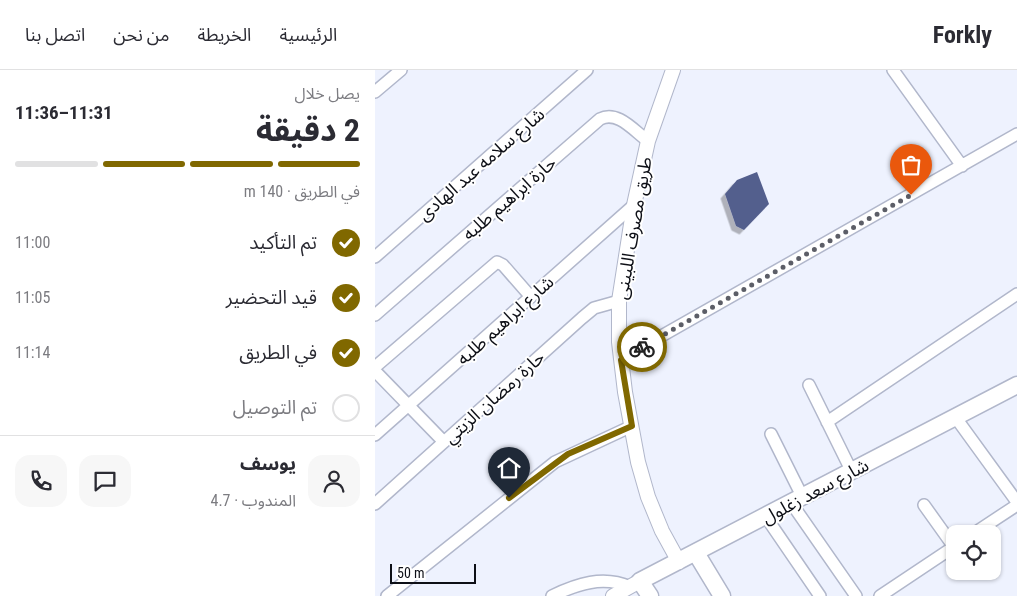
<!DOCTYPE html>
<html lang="ar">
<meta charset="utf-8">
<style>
body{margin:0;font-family:"Roboto Condensed","Noto Sans Arabic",sans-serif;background:#f7f7f7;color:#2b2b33;direction:rtl;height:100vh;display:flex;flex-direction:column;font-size:19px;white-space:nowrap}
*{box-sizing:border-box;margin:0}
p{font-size:16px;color:#7c7c81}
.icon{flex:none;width:28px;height:28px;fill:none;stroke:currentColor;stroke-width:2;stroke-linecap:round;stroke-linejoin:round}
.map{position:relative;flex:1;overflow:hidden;direction:ltr}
.details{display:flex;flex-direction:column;background:#fff;width:375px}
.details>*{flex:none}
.tools{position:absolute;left:571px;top:455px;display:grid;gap:10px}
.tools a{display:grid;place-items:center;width:55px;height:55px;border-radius:10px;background:#fff;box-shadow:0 1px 4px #0004;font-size:25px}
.scale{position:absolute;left:15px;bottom:12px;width:86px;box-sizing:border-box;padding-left:5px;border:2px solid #0d0f16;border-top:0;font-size:14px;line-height:18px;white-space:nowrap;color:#0d0f16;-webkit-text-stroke:4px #fff;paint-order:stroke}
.pin{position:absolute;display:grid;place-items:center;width:42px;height:42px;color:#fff;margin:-51px -21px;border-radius:50% 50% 50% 0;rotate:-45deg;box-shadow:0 0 5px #0007}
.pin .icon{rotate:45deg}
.courier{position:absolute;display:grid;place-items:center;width:50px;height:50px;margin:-25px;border:4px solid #806800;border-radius:50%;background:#fff;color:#222;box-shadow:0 1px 6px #0007}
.head em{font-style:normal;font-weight:700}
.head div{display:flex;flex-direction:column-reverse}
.head{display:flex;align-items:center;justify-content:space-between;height:85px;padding:0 15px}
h1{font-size:32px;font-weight:700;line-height:38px}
.bar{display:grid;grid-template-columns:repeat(4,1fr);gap:8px 5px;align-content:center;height:60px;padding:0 15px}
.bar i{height:6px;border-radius:4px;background:#e1e1e2}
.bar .active{background:#806800}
.bar p{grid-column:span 4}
.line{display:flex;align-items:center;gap:12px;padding:0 15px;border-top:1px solid #e1e1e2}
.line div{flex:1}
.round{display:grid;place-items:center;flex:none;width:52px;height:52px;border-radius:15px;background:#f7f7f7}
ol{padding:0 15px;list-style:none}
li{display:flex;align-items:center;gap:15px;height:55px}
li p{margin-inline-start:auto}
li .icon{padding:5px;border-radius:50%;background:#806800;color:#fff;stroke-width:4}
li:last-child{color:#7c7c81}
li i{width:28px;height:28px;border:2px solid #e1e1e2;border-radius:50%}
header{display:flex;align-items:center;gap:30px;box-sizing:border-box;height:70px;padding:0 25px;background:#fff;border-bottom:1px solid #e1e1e2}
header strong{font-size:24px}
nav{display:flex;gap:28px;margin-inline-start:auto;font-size:18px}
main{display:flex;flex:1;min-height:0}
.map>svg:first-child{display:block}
.building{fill:#535e8d;filter:url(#shadow)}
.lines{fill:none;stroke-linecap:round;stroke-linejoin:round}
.minor-casing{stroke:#b1b7cb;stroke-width:14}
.tertiary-casing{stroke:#b1b7cb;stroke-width:16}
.secondary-casing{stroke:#b1b7cb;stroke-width:19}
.minor{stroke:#fff;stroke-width:11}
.tertiary{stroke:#fff;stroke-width:14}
.secondary{stroke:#fff;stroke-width:16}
.done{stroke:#5c5e67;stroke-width:5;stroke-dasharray:0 9}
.route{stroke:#806800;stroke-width:6}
.labels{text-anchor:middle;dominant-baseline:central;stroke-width:4;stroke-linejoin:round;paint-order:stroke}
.street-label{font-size:18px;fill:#0d0f16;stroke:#fff}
</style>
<header>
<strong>Forkly</strong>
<nav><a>الرئيسية</a><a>الخريطة</a><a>من نحن</a><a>اتصل بنا</a></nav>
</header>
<main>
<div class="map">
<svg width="642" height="526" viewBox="0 0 642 526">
<defs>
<filter id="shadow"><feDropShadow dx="-4.5" dy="4.5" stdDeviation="0" flood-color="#0004"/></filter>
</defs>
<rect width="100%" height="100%" fill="#eef2fe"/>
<!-- building -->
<path class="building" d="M382 102 394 134 369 160 361 156 350 124 362 110Z"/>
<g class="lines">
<!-- minor casing -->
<g class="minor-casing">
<path id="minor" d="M518 0 587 96
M0 22 26 0
M0 187 212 0
M0 245 225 49C243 40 259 61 273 71
M246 289 642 64
M0 297 122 192 128 195 156 227
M0 301 69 372
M434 315 477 402
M581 348 642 432
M452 352 642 224
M396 364 428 428
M0 365 259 135
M0 434 207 248 219 238 244 231
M417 434 481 526
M549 435 579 477
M391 447 445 526
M598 464 642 435
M12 526 180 392 257 356
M177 526C202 514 228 505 255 517
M505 526 580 476"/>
</g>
<!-- tertiary casing -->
<g class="tertiary-casing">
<path id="tertiary" d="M298 0 273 71 259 135 244 231V272L250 322 263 392 273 427 287 461 304 492
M238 526 265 511"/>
</g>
<!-- secondary casing -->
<g class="secondary-casing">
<path id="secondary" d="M321 483 347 526
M275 526 265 511 642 315"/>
</g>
<!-- minor -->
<use href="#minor" class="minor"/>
<!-- tertiary -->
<use href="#tertiary" class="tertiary"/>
<!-- secondary -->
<use href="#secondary" class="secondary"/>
</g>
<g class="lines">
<!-- done -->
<path class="done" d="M267 277 536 125"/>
<!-- route -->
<path class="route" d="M134 428 193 384 257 356 246 290 267 277"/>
</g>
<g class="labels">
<!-- street labels -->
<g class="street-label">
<text transform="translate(106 94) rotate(-41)">شارع سلامه عبد الهادى</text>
<text transform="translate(134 128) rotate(-41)">حارة ابراهيم طلبه</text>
<text transform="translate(258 158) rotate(-80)">طريق مصرف اللبينى</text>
<text transform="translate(130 250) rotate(-42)">شارع ابراهيم طلبه</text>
<text transform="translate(119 327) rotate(-42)">حارة رمضان الزيتي</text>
<text transform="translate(440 421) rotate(-28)">شارع سعد زغلول</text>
</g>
</g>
</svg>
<div class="tools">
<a><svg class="icon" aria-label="locate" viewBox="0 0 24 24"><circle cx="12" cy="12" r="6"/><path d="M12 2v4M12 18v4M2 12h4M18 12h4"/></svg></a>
</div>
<div class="scale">50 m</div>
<div class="pin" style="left:536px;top:125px;background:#ea580c"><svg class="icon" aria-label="bag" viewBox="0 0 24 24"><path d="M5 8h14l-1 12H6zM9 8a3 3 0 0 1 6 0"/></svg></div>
<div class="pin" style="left:134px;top:428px;background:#1f2937"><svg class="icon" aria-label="home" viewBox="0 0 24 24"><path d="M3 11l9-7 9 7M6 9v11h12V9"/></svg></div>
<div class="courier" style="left:267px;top:277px"><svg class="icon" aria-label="bike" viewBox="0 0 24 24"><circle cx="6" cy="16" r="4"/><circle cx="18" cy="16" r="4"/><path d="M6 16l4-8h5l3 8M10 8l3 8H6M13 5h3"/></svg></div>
</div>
<section class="details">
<div class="head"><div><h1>2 دقيقة</h1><p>يصل خلال</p></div><em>11:31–11:36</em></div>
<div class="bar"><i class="active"></i><i class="active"></i><i class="active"></i><i></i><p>في الطريق · 140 m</p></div>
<ol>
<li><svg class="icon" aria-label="check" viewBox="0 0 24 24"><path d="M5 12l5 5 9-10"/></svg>تم التأكيد<p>11:00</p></li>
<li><svg class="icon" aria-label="check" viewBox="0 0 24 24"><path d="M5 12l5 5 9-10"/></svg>قيد التحضير<p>11:05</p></li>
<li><svg class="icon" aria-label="check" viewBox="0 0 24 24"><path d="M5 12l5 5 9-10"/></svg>في الطريق<p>11:14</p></li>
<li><i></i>تم التوصيل</li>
</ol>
<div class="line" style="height:90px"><a class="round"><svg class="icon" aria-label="person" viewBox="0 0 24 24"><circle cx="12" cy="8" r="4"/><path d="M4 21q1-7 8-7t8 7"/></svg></a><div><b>يوسف</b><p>المندوب · 4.7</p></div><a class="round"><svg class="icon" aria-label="chat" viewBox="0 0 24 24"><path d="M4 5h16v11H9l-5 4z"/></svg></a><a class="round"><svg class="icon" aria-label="phone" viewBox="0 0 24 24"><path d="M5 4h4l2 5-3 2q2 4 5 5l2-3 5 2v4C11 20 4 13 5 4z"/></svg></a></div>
</section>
</main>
